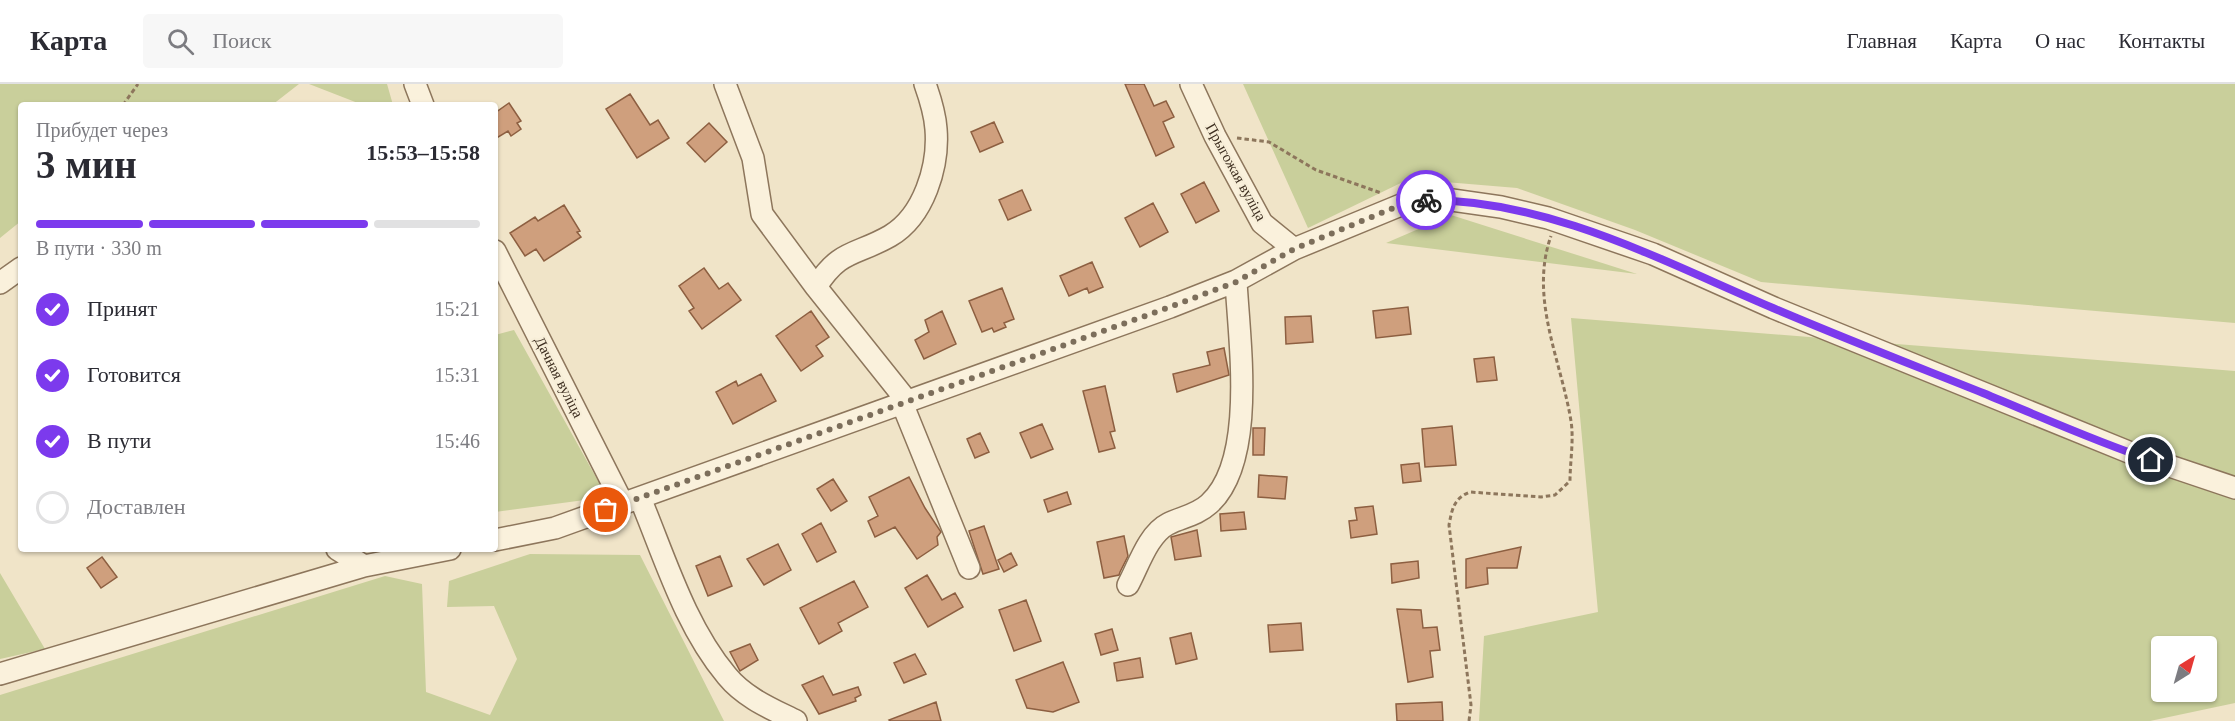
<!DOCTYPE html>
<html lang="ru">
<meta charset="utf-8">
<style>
body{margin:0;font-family:Georgia,serif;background:#f7f7f7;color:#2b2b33;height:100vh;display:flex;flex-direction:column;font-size:22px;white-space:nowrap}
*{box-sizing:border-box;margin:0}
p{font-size:20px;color:#7c7c81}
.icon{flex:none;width:33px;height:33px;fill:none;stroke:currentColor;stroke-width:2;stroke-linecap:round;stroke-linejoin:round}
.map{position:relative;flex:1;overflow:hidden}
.side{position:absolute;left:18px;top:18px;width:480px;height:450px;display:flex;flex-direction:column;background:#fff;border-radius:6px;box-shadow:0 2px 4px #0004}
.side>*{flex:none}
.needle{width:39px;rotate:37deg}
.fabs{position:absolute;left:2151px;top:552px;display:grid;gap:12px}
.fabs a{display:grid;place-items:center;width:66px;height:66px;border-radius:6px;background:#fff;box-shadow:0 2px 4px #0004;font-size:30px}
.pin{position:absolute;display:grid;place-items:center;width:51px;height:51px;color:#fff;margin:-26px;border:3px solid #fff;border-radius:50%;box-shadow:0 2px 6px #0007}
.courier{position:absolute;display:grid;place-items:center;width:60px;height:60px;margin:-30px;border:4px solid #7c3aed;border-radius:50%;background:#fff;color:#222;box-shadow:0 2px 8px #0007}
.head em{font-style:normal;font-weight:800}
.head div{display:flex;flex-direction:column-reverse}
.head{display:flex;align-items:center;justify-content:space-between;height:102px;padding:0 18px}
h1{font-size:39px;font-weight:800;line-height:45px}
.bar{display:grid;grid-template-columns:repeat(4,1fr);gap:9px 6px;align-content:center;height:72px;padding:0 18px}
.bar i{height:8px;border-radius:4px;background:#e1e1e2}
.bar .active{background:#7c3aed}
.bar p{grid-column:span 4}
ol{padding:0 18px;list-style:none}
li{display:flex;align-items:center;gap:18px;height:66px}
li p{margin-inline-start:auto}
li .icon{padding:6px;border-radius:50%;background:#7c3aed;color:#fff;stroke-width:4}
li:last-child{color:#7c7c81}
li i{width:33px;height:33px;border:3px solid #e1e1e2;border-radius:50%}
header{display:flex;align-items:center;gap:36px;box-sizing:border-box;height:84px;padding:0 30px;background:#fff;border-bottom:2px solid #e1e1e2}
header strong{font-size:28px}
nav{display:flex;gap:33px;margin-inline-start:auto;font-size:21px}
.search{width:420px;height:54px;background:#f7f7f7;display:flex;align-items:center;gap:15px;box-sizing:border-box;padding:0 21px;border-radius:6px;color:#7c7c81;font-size:22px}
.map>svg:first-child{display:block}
.green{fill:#c9cf9b;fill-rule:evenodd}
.building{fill:#cf9f7d;stroke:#8d5f41;stroke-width:1.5}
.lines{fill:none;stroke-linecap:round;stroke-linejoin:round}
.minor-casing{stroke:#8d765c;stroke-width:24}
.path{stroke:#8d765c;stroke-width:3;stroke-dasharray:4.5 3;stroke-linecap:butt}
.minor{stroke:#faf1dc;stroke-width:21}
.done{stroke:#7c6e5b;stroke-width:6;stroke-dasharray:0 10.8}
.route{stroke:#7c3aed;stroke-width:8}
.labels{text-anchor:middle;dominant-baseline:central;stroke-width:4.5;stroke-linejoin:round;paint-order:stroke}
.street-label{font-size:15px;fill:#3d2e20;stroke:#f7eed8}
</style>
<header>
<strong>Карта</strong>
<div class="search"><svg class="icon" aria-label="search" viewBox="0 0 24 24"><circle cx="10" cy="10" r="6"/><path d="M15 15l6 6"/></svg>Поиск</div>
<nav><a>Главная</a><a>Карта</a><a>О нас</a><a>Контакты</a></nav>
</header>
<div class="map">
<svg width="2235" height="637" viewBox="0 0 2235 637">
<rect width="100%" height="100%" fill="#f0e4c8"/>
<!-- green -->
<path class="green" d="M0 0H299L272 21H21V137L0 154Z
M309 0H387L393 21H363Z
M1243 0H2235V239L1761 198 1635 146 1517 104 1409 95 1308 144Z
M1451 131 1637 190 1386 159Z
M1571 234 2235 287V619L2150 637H1479L1484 552 1598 528ZM2162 562H2206V608H2162Z
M514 246 607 413 495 428V251Z
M530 470 640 471 724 637H0V611L385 492 422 500 426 608 490 631 517 575 494 522 447 523 449 497Z
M0 489 45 565 0 575Z"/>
<!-- building -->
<path class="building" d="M1125 0H1144L1154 22 1166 17 1174 33 1163 38 1174 63 1156 72Z
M630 10 650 41 658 36 669 54 637 74 606 25Z
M509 19 521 37 517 39 521 45 511 52 508 47 495 55V29Z
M994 38 1003 58 980 68 971 48Z
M709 39 727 58 705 78 687 59Z
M1204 98 1219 127 1196 139 1181 110Z
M1022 106 1031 126 1008 136 999 116Z
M1153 119 1168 148 1140 163 1125 134Z
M564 121 580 147 577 148 581 153 544 177 536 165 525 172 510 149 535 133 538 137Z
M1092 178 1103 203 1089 209 1087 204 1069 212 1060 192Z
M704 184 719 205 728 199 741 216 702 245 689 227 694 224 679 202Z
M1002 204 1014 235 1004 239 1006 243 994 248 992 244 982 248 969 217Z
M1408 223 1411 250 1376 254 1373 227Z
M811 227 829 253 816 262 823 272 801 287 776 252Z
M942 227 956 260 924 275 915 256 929 248 925 236Z
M1311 232 1313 258 1286 260 1285 233Z
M1224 264 1229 291 1177 308 1173 290 1210 281 1207 268Z
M1494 273 1497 296 1477 298 1474 275Z
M761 290 776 317 733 340 716 308 736 297 738 302Z
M1105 302 1115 347 1110 348 1115 364 1099 368 1083 307Z
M1042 340 1053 365 1031 374 1020 349Z
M1452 342 1456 381 1425 383 1422 345Z
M1253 344H1265L1264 371H1253Z
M980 349 989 368 975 374 967 355Z
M1419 379 1421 397 1403 399 1401 381Z
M1259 391 1287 393 1285 415 1258 413Z
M909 393 925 424 941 448 937 453 938 461 917 475 895 443 875 453 868 437 878 432 869 413Z
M833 395 847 417 831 427 817 405Z
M1067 408 1071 420 1048 428 1044 416Z
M1373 422 1377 450 1351 454 1349 437 1357 436 1355 424Z
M1244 428 1246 445 1221 447 1220 430Z
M821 439 836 468 817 478 802 450Z
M984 442 999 485 983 490 969 447Z
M1197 446 1201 472 1175 476 1171 453Z
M1124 452 1128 472 1120 488 1119 491 1104 494 1097 458Z
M778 460 791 486 764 501 747 475Z
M1521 463 1517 484H1487L1488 500 1466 504V475Z
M1011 469 1017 481 1004 488 998 476Z
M720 472 732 502 708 512 696 482Z
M102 473 117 493 101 504 87 484Z
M1418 477 1419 494 1392 499 1391 480Z
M927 491 942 516 955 509 963 523 928 543 905 504Z
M854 497 868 523 838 539 842 547 819 560 800 524Z
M1026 516 1041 557 1014 567 999 526Z
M1397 525 1421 526 1423 544 1437 543 1440 566 1430 567 1433 593 1408 598Z
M1301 539 1303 566 1270 568 1268 541Z
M1112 545 1118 566 1101 571 1095 550Z
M1191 549 1197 575 1176 580 1170 554Z
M750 560 758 576 740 587 730 568Z
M915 570 926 590 904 599 894 579Z
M1140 574 1143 593 1117 597 1114 579Z
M1063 578 1079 618 1053 628 1027 624 1016 596Z
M823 592 833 611 858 603 861 611 855 614 856 617 819 630 802 601Z
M936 618 941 637H890L889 636Z
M1442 618 1443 637H1397L1396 620Z"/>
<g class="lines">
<!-- minor casing -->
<g class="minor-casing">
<path id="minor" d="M415 0 423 21
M725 0 753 74 762 130 816 203 907 317
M1191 0 1215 52 1262 139 1294 165
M495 167 623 420
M0 199 21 184
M816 203C840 165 855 172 890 152 924 132 939 82 936 45 935 30 930 14 925 0
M902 319 969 484
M640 414C665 474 685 542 727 592 745 614 772 625 796 637
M495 456 555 444 1170 223 1236 197 1294 165 1413 116H1452L1501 123 1548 134 1653 170 1774 224 2131 369 2235 404
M337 465 364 482
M1128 501C1138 483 1148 450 1168 440 1182 433 1197 431 1209 420 1257 377 1239 257 1236 197
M0 590 364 482 450 465"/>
</g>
<!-- path -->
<path class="path" d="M123 21 138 0
M1237 54 1269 58 1316 86 1381 109
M1469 637 1471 621 1449 441C1452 425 1454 414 1470 408L1541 413 1555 411 1570 397C1570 378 1574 356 1571 337 1561 276 1529 214 1551 152"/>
<!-- minor -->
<use href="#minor" class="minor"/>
</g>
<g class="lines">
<!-- done -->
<path class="done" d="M606 426 1170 223 1236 198 1294 165 1374 132 1413 116H1426"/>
<!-- route -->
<path class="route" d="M1426 116C1551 116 1662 177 1773 224 1843 254 1913 281 1983 309 2039 332 2094 357 2151 376"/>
</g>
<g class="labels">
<!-- street labels -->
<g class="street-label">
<text transform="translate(1236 88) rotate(61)">Прыгожая вуліца</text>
<text transform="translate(559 293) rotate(63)">Дачная вуліца</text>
</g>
</g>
</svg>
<div class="fabs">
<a><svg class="needle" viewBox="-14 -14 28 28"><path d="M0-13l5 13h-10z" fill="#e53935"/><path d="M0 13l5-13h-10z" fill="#7c7c81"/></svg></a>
</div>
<div class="pin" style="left:606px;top:426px;background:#ea580c"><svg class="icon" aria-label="bag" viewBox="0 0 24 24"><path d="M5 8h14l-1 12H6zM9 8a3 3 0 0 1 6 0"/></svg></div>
<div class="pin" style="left:2151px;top:376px;background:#1f2937"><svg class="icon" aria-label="home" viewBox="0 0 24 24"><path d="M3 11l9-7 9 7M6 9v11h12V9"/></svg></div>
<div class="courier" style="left:1426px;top:116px"><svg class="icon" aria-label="bike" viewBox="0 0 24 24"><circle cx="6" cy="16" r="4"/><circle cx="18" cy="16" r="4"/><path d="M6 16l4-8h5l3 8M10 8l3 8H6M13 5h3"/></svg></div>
<section class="side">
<div class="head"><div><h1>3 мин</h1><p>Прибудет через</p></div><em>15:53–15:58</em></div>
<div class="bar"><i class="active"></i><i class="active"></i><i class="active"></i><i></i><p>В пути · 330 m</p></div>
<ol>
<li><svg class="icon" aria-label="check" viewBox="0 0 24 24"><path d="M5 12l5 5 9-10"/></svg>Принят<p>15:21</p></li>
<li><svg class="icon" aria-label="check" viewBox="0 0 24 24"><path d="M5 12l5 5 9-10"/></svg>Готовится<p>15:31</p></li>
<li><svg class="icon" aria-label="check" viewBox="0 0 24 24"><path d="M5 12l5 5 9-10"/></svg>В пути<p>15:46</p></li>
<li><i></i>Доставлен</li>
</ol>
</section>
</div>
